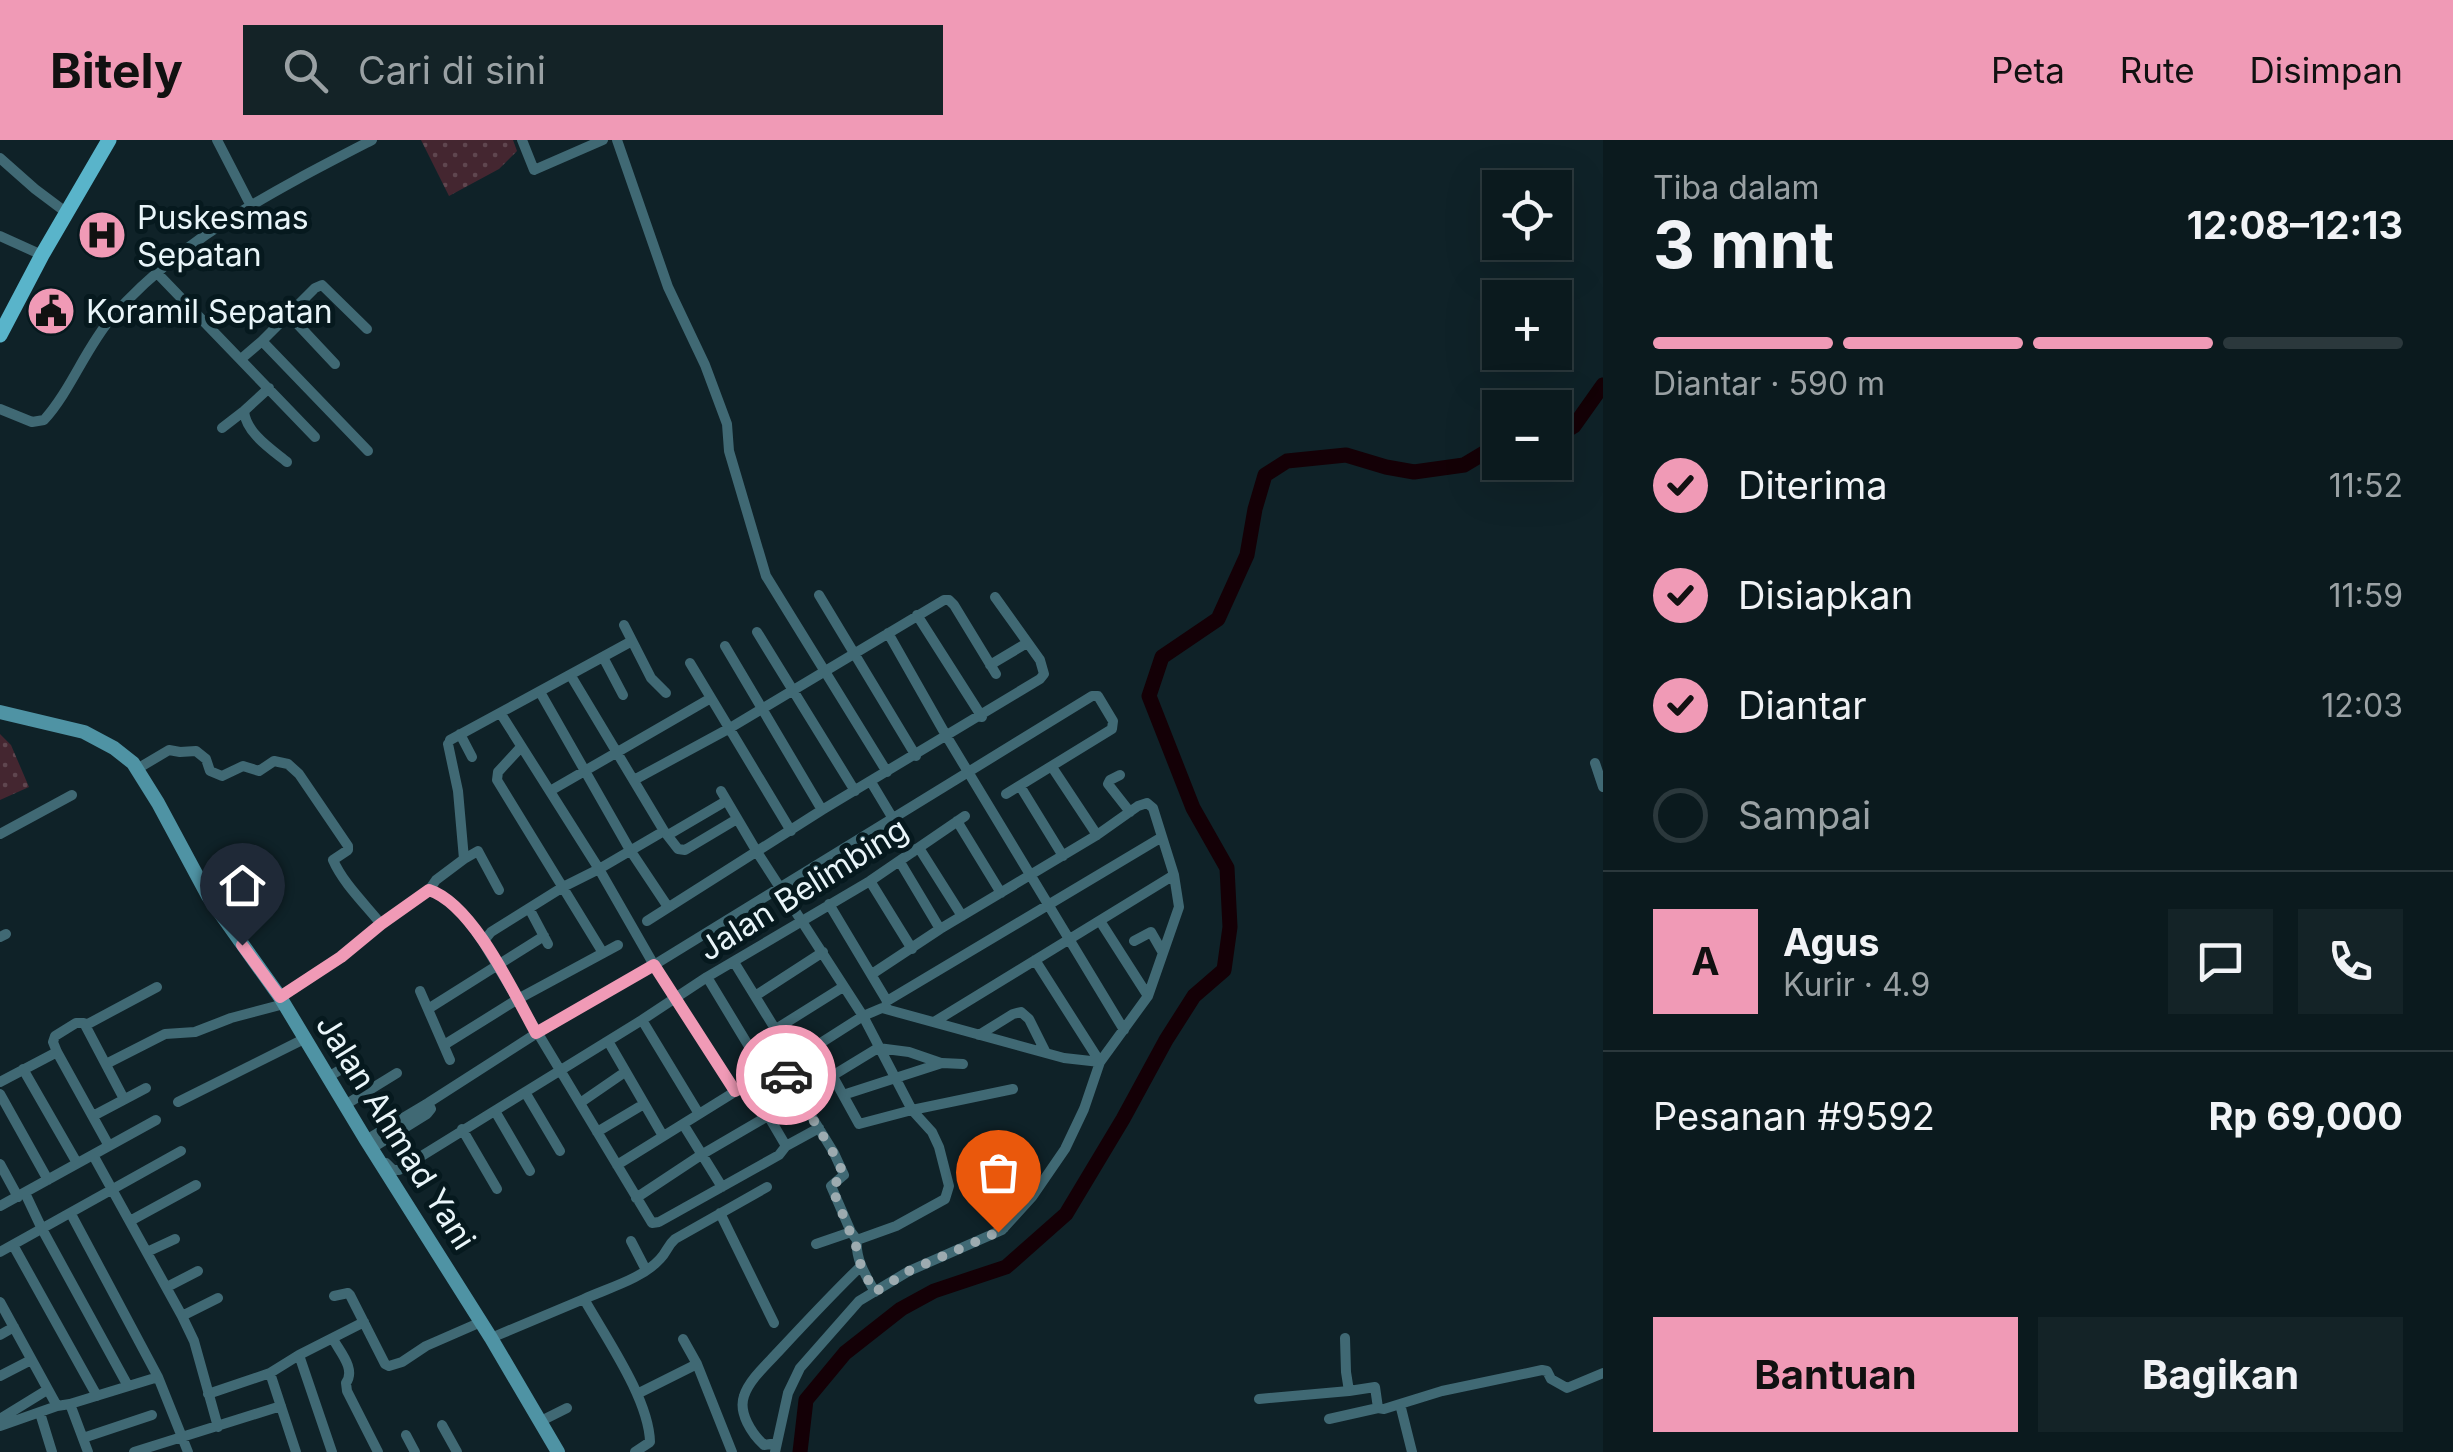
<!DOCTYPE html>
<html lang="id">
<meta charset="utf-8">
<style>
body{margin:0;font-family:Inter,sans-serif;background:#142327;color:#f1f3f6;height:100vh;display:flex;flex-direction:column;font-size:38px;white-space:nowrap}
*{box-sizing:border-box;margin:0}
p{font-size:32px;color:#9aa1a4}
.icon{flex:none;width:55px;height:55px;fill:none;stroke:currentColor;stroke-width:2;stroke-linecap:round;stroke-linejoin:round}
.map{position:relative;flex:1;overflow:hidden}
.drawer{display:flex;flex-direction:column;background:#0b1a1e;width:850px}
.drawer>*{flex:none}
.buttons{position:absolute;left:1482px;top:30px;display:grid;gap:20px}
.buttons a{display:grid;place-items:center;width:90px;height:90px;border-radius:0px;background:#0b1a1e;box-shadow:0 10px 40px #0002,0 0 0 2px #2b383c;font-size:50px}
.pin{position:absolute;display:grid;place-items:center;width:85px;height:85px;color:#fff;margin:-102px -42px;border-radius:50% 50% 50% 0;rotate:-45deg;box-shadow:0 0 10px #0007}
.pin .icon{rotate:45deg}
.courier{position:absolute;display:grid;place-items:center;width:100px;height:100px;margin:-50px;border:8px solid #f09ab6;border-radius:50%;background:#fff;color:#222;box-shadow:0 2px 12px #0007}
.headline em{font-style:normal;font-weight:700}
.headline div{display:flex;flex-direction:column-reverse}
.headline{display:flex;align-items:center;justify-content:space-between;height:170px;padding:0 50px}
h1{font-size:65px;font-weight:700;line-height:75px}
.bar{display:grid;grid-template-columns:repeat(4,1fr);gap:15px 10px;align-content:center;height:120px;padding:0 50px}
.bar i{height:12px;border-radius:8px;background:#2b383c}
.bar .on{background:#f09ab6}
.bar p{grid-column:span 4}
.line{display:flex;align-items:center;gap:25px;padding:0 50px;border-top:2px solid #2b383c}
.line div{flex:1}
.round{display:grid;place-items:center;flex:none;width:105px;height:105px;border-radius:0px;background:#142327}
ol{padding:0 50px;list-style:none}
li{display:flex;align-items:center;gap:30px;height:110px}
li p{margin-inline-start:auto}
li .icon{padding:10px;border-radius:50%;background:#f09ab6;color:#111;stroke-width:4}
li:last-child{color:#9aa1a4}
li i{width:55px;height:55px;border:5px solid #2b383c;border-radius:50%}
.action{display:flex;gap:20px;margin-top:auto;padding:20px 50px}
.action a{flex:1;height:115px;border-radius:0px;background:#f09ab6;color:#111;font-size:40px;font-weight:700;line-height:115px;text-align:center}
.action a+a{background:#142327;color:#f1f3f6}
header{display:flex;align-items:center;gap:60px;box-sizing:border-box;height:140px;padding:0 50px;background:#f09ab6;color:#111}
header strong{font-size:48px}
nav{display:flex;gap:55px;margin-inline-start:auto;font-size:35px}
.search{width:700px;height:90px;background:#142327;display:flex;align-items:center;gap:25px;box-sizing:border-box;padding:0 35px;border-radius:0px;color:#9aa1a4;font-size:38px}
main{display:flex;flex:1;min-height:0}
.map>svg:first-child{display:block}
.grass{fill:url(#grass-dots)}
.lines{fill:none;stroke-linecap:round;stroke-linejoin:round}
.river{stroke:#140006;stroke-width:15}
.street{stroke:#406974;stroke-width:10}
.secondary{stroke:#4f93a4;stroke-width:14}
.primary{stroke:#59b4ca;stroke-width:15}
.done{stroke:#9dabb0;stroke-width:10;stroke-dasharray:0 18}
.route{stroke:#f09ab6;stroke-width:12}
.labels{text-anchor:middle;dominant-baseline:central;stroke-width:10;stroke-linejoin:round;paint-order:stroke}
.poi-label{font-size:32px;fill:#e9f5f9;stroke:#06191e;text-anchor:start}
.street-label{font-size:32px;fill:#e9f5f9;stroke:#06191e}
</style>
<header>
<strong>Bitely</strong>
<div class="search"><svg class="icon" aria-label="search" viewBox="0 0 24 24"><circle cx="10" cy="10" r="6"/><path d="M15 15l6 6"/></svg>Cari di sini</div>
<nav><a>Peta</a><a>Rute</a><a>Disimpan</a></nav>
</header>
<main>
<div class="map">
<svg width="1603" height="1312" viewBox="0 0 1603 1312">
<defs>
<pattern id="grass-dots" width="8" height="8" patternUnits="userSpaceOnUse" patternTransform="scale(2.5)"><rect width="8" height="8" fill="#442630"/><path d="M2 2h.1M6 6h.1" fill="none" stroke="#5f464f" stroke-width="1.8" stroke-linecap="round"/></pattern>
</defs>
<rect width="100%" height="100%" fill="#0f2228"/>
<!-- grass -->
<path class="grass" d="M421 0H513L517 11 499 29 449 56Z
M0 594 11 605 29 647 0 660Z"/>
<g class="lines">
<!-- river -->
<path class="river" d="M1555 297 1574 286 1603 245
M800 1312 806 1260 845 1213 901 1169 934 1151 1006 1127 1066 1074 1123 979 1166 900 1194 856 1224 830 1230 787 1227 728 1193 668 1149 556 1162 517 1218 479 1247 415 1255 369 1265 335 1287 321 1346 315 1386 327 1414 332 1464 325 1494 307H1500"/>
<!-- street -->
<path class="street" d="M217 0 250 64
M522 0 534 30 603 0
M617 0 668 147 705 225 727 284 729 311 766 436 887 632
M0 18 35 49 67 73
M0 96 42 115
M158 134 315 297
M289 175 335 224
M262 201 368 311
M241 219 262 201 315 148 322 145 367 189
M0 269 32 282 44 280C71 250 85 209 112 177 182 97 279 48 372 0
M244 271C246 293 271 309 287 322
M222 288 244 271 269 248
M819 455 916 616
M917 475 982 577
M624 485 651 538 666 553
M757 492 855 651
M888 493 947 597 1124 890
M725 506 822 670
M603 517 623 555
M690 523 791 691
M990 525 1027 503
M571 536 664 691 678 709 685 710 737 679
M540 552 630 710 668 767
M501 574 599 729 654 825 735 951
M460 594 472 617
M450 600 632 501
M521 607 498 632 497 640 603 813
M1595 623 1603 647
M1052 627 1097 695
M137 629 169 610 180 612 196 611 206 619 210 631 222 636 243 626 259 631 274 621 288 624 299 634 348 706V710L333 720C343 743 365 764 381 784
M1120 635 1110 640 1108 644 1130 672
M634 640 730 588 944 460H949L954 465 996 534
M871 642 913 712
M1020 646 1063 716
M550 651 711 558
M721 651 757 712 863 876 912 970 932 992 939 1007 949 1046 945 1059 896 1086 857 1100C855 1119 866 1136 875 1152
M957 681 1001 753
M664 691 599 729 563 747 491 792 483 802 652 1083 659 1082 779 1015 786 1006 819 988
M0 694 72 655
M668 695 726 661
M919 708 962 776
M464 719 478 711 499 750
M900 722 940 789
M870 741 912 809
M429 750 436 740 464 719 458 651 448 604
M208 756 261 721
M829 764 887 861
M530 770 548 804
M647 781 822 670 1040 539 1044 534 1040 520 995 457
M1100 781 1148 856
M0 797 6 794
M1134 801 1151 792 1163 813
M1035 820 1100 922
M734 822 793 918
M707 837 765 933
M420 851 450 920
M755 856 823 812
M280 857 341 817 381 784 429 750C456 759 468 780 483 802
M886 868 887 861 1162 697
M428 869 544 796
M642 880 699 974
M934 882 1174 735
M86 885 157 847
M776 889 843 847
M979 895 1013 874 1021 872 1029 879 1045 911
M608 901 663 996
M444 905 518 859 618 805
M816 906 859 984 912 970 1013 949
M106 924 165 894 195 892 231 878 284 864
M780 925 834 1013 844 1035 831 1046 851 1092 857 1100
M23 929 77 1023
M832 936 878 908 909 912 941 923
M328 937 357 920
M0 942 57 912
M749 943 786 1006
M525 952 560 1011
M0 954 48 1040
M843 955 942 923 963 924
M178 962 306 898
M580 963 625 932
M345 965 397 933
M495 971 530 1031
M93 976 146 948
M683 984 722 1047
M462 989 497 1049
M597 992 644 964
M366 1000 428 963 537 893 654 825 1092 556H1098L1113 581 1112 589 1006 654
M377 1005 427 974 431 969 428 963
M109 1006 57 912 53 902 55 896 76 883H84L124 959
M93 1015 182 1176 194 1201 218 1287
M386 1023 393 1030H399L642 880 707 837 870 741 965 676
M0 1024 18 1057
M617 1025 749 943 816 906 863 876 882 868 1064 918 1100 922
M25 1053 42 1089 128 1246
M986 1054 1004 1088
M636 1058 701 1015 768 976
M0 1066 156 980
M720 1073 774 1183
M71 1074 158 1237 188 1312
M130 1081 196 1045
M631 1101 646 1130
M816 1104 851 1092
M13 1105 97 1256
M0 1112 181 1011
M147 1112 175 1099
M167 1147 198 1131
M334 1156 348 1153 350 1155 385 1224 389 1226 402 1222 426 1206 481 1182
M584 1159C608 1148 642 1139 660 1119 667 1112 667 1106 675 1099L767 1047
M0 1162 57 1266
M182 1176 218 1158
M0 1195 14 1187
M491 1198 584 1159C606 1198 649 1259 650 1302L635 1312
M1345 1198 1346 1232 1349 1251 1375 1247 1378 1268
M333 1199C340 1212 356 1229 346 1243L347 1251 378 1312
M299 1215 332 1312
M697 1224 732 1312
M270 1233 296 1312
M0 1236 31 1220
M208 1254 270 1233 299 1215 364 1182
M637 1254 697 1224 683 1199
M1259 1259 1349 1251
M70 1264 88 1312
M40 1273 52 1312
M0 1279 47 1250
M1329 1279 1378 1268 1384 1269 1400 1264
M541 1281 567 1268
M442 1285 457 1312
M0 1286 57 1266 70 1264 158 1237
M406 1295 415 1312
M83 1298 152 1275
M777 1303 764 1305C752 1294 738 1273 744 1256 749 1240 767 1224 778 1212 805 1183 832 1154 861 1126
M134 1312 281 1266
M775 1312 788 1253 800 1228 859 1161 909 1131 1002 1090 1032 1057 1065 1009 1084 969 1100 922 1148 856 1179 767 1174 735 1153 668 1147 663 1138 666 1097 695 940 789 872 834
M1412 1312 1400 1264 1442 1251 1542 1230 1547 1231 1551 1239 1567 1248 1603 1233"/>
<!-- secondary -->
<path class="secondary" d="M0 572 84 592 114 608 133 623 158 663 208 756 280 857 366 1000 491 1198 558 1312"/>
<!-- primary -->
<path class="primary" d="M0 195 42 115 109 0"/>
</g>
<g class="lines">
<!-- done -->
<path class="done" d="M786 935 834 1014 844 1035 832 1046V1048L850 1092 856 1100C855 1119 866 1136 875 1152L909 1131 998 1092"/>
<!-- route -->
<path class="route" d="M242 805 280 857 341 817 381 784 429 750C473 764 514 853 536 893L654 825 735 951 780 926 786 935"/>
</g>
<!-- icons -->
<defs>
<g id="hospital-disc" transform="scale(2.5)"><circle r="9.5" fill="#f09ab6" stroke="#06191e"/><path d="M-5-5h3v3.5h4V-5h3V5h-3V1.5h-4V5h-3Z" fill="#111"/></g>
<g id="civic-disc" transform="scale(2.5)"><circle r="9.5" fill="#f09ab6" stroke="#06191e"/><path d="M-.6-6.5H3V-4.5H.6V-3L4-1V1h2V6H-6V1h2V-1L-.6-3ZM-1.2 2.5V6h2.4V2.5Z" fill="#111"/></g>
</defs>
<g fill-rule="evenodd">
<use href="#hospital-disc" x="102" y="95"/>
<use href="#civic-disc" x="51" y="171"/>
</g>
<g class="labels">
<!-- poi labels -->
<g class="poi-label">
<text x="137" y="77">Puskesmas<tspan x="137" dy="37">Sepatan</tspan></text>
<text x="86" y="171">Koramil Sepatan</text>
</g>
<!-- street labels -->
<g class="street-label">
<text transform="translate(803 749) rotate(-32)">Jalan Belimbing</text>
<text transform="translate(396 992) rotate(58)">Jalan Ahmad Yani</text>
</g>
</g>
</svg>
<div class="buttons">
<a><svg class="icon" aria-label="locate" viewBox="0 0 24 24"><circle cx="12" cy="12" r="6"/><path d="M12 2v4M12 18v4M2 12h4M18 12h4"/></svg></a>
<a>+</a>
<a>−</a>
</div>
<div class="pin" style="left:998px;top:1092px;background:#ea580c"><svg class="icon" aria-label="bag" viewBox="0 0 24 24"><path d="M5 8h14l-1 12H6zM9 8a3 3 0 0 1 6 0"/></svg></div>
<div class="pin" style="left:242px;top:805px;background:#1f2937"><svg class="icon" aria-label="home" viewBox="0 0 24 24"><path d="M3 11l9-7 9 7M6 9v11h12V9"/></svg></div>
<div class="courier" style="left:786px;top:935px"><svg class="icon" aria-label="car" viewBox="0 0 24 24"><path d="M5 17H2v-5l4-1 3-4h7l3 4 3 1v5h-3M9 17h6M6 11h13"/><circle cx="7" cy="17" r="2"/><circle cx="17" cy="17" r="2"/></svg></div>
</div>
<section class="drawer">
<div class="headline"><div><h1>3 mnt</h1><p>Tiba dalam</p></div><em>12:08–12:13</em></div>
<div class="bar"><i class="on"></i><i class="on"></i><i class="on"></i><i></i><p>Diantar · 590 m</p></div>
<ol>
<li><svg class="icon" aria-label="check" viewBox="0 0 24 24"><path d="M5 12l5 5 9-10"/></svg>Diterima<p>11:52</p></li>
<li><svg class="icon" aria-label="check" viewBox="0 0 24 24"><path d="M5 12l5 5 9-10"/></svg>Disiapkan<p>11:59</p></li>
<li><svg class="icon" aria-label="check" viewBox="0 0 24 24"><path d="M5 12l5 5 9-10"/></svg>Diantar<p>12:03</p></li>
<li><i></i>Sampai</li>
</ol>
<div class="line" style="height:180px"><b class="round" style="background:#f09ab6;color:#111">A</b><div><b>Agus</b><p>Kurir · 4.9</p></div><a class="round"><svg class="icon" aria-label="chat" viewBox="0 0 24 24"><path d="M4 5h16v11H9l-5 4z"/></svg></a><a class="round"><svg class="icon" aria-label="phone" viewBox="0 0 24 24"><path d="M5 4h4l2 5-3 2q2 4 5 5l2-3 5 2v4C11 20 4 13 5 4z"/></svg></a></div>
<div class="line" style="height:130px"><div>Pesanan #9592</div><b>Rp 69,000</b></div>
<div class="action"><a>Bantuan</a><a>Bagikan</a></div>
</section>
</main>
